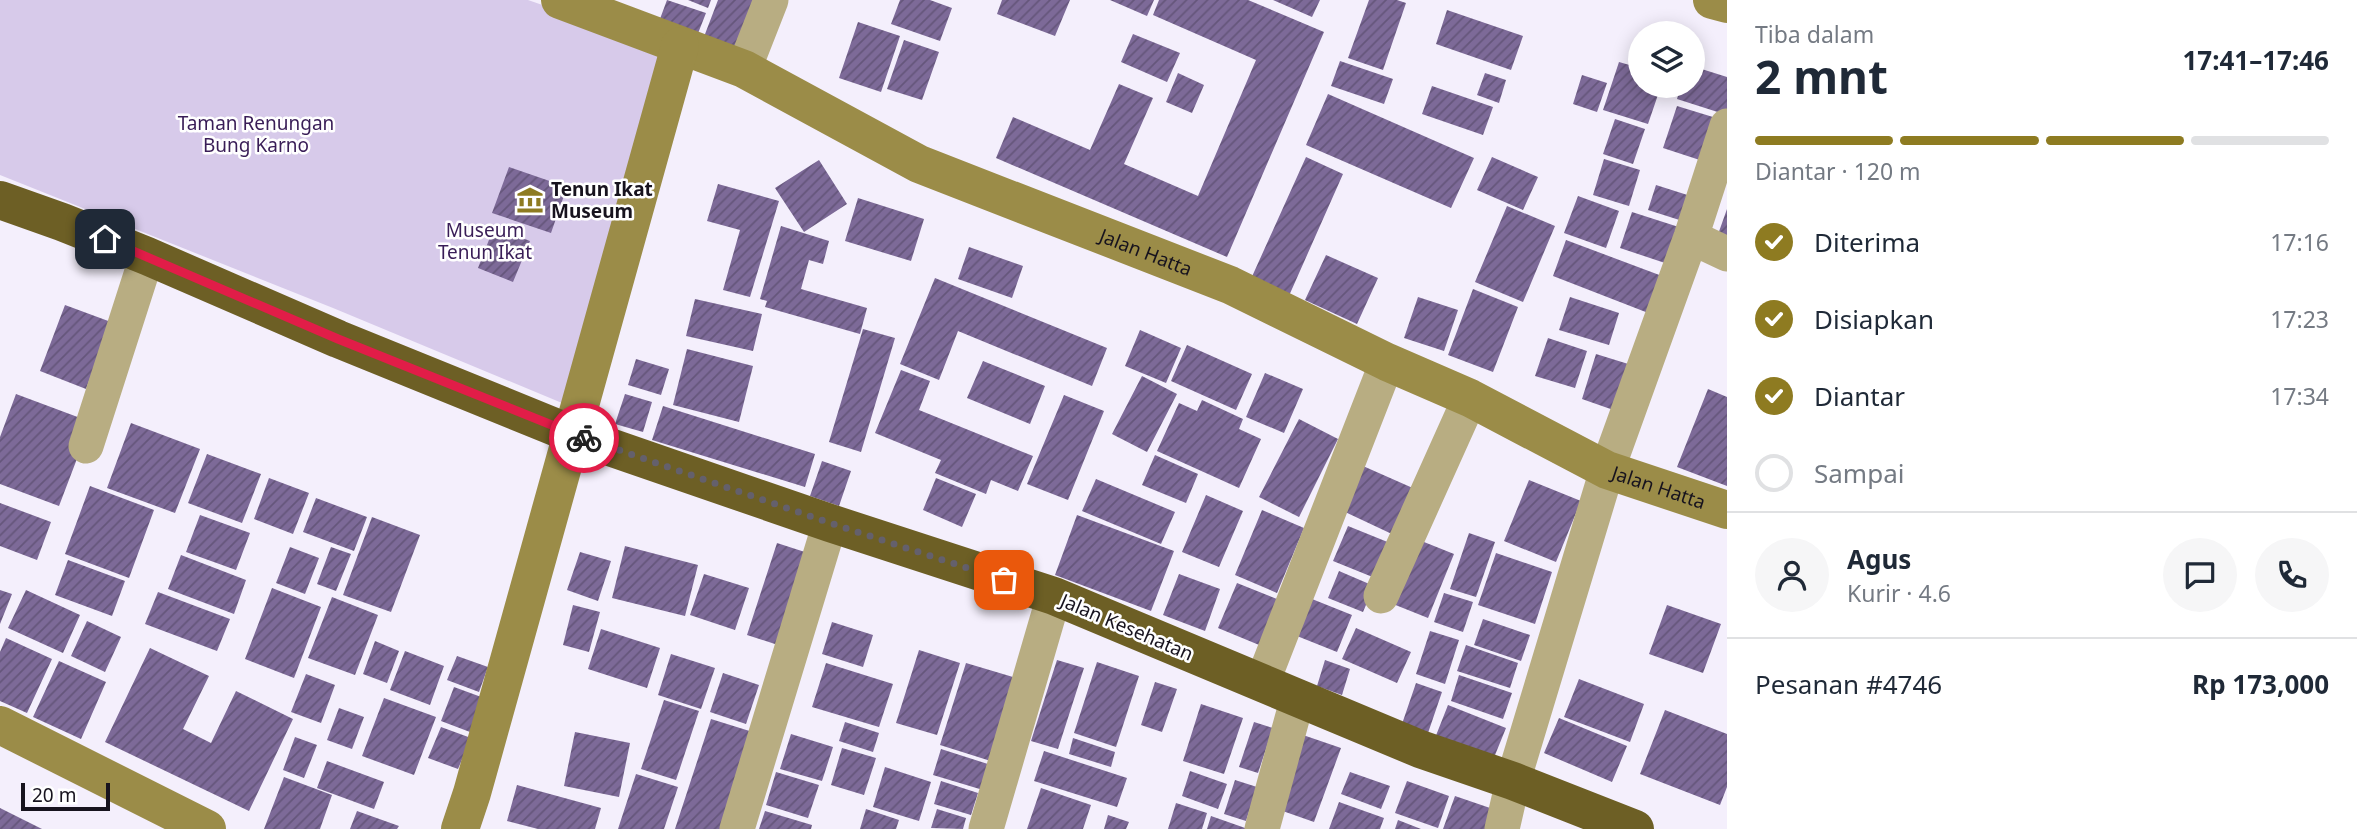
<!DOCTYPE html>
<html lang="id">
<meta charset="utf-8">
<style>
body{margin:0;font-family:"Noto Sans",sans-serif;background:#f6f6f7;color:#1f2937;height:100vh;display:flex;flex-direction:column;font-size:26px;white-space:nowrap}
*{box-sizing:border-box;margin:0}
p{font-size:23px;color:#747a83}
.icon{flex:none;width:38px;height:38px;fill:none;stroke:currentColor;stroke-width:2;stroke-linecap:round;stroke-linejoin:round}
.map{position:relative;flex:1;overflow:hidden}
.details{display:flex;flex-direction:column;background:#fff;width:630px}
.details>*{flex:none}
.buttons{position:absolute;left:1628px;top:21px;display:grid;gap:14px}
.buttons a{display:grid;place-items:center;width:77px;height:77px;border-radius:50%;background:#fff;box-shadow:0 4px 18px #0003;font-size:35px}
.scale{position:absolute;left:21px;bottom:18px;width:89px;box-sizing:border-box;padding-left:7px;border:4px solid #17131e;border-top:0;font-size:19px;line-height:24px;white-space:nowrap;color:#17131e;-webkit-text-stroke:5px #fff;paint-order:stroke}
.pin{position:absolute;display:grid;place-items:center;width:60px;height:60px;color:#fff;margin:-30px;border-radius:14px;box-shadow:0 4px 10px #0006}
.courier{position:absolute;display:grid;place-items:center;width:70px;height:70px;margin:-35px;border:5px solid #e11d48;border-radius:50%;background:#fff;color:#222;box-shadow:0 2px 9px #0007}
.headline em{font-style:normal;font-weight:700}
.headline div{display:flex;flex-direction:column-reverse}
.headline{display:flex;align-items:center;justify-content:space-between;height:119px;padding:0 28px}
h1{font-size:46px;font-weight:700;line-height:52px}
.bar{display:grid;grid-template-columns:repeat(4,1fr);gap:10px 7px;align-content:center;height:84px;padding:0 28px}
.bar i{height:9px;border-radius:5px;background:#e0e1e3}
.bar .current{background:#8e7b21}
.bar p{grid-column:span 4}
.line{display:flex;align-items:center;gap:18px;padding:0 28px;border-top:2px solid #e0e1e3}
.line div{flex:1}
.round{display:grid;place-items:center;flex:none;width:74px;height:74px;border-radius:37px;background:#f6f6f7}
ol{padding:0 28px;list-style:none}
li{display:flex;align-items:center;gap:21px;height:77px}
li p{margin-inline-start:auto}
li .icon{padding:7px;border-radius:50%;background:#8e7b21;color:#fff;stroke-width:4}
li:last-child{color:#747a83}
li i{width:38px;height:38px;border:4px solid #e0e1e3;border-radius:50%}
main{display:flex;flex:1;min-height:0}
.map>svg:first-child{display:block}
.green{fill:#d7caea}
.building{fill:url(#building-hatch)}
.lines{fill:none;stroke-linecap:round;stroke-linejoin:round}
.street{stroke:#b8ad82;stroke-width:35}
.secondary{stroke:#9b8c48;stroke-width:38}
.highway{stroke:#6d5f25;stroke-width:38}
.done{stroke:#64606c;stroke-width:7;stroke-dasharray:0 12.6}
.route{stroke:#e11d48;stroke-width:9}
.labels{text-anchor:middle;dominant-baseline:central;stroke-width:5;stroke-linejoin:round;paint-order:stroke}
.park-label{font-size:19px;fill:#391d57;stroke:#fff}
.poi-label{font-size:19px;font-weight:bold;fill:#17131e;stroke:#fff;text-anchor:start}
.street-label{font-size:19px;fill:#17131e;stroke:#fff}
</style>
<main>
<div class="map">
<svg width="1727" height="829" viewBox="0 0 1727 829">
<defs>
<pattern id="building-hatch" width="6" height="6" patternUnits="userSpaceOnUse" patternTransform="scale(1.75)"><rect width="6" height="6" fill="#7d6a98"/><path d="M-1 1l2-2M0 6l6-6M5 7l2-2" fill="none" stroke="#65567b"/></pattern>
</defs>
<rect width="100%" height="100%" fill="#f4effc"/>
<!-- green -->
<path class="green" d="M0 0H528L666 48 562 403 333 308 0 175Z"/>
<!-- building -->
<path class="building" d="M667 0 706 13 695 41 657 27Z
M688 0H711L708 8Z
M718 0H756L735 55 702 42Z
M900 0H930L952 8 940 41 891 24Z
M1002 0H1070L1055 36 997 14Z
M1110 0H1154L1147 16Z
M1159 0H1248L1324 32 1227 257 996 158 1013 117 1090 150 1119 84 1153 98 1124 164 1198 196 1256 60 1153 15Z
M1273 0H1320L1312 17Z
M1369 0H1397L1406 3 1383 70 1348 58Z
M1447 10 1523 36 1511 70 1436 44Z
M858 22 900 36 881 92 839 78Z
M1133 34 1180 53 1167 82 1121 62Z
M904 40 939 52 922 100 887 89Z
M1340 61 1393 79 1384 104 1331 86Z
M1619 62 1640 68V86H1661L1648 124 1603 110Z
M1692 66 1727 77V115L1677 99 1681 86H1692Z
M1178 73 1204 85 1192 113 1166 102Z
M1485 73 1506 80 1499 103 1477 95Z
M1582 75 1607 83 1597 112 1573 104Z
M1432 86 1493 107 1483 135 1422 114Z
M1328 94 1474 158 1451 208 1306 145Z
M1677 106 1726 121 1712 164 1663 148Z
M1615 119 1645 129 1633 164 1603 154Z
M1306 157 1343 174 1288 298 1250 281Z
M1492 157 1538 177 1523 210 1477 190Z
M1604 159 1640 170 1629 206 1593 195Z
M819 160 847 204 804 232 775 188Z
M509 167 567 187 551 233 492 213Z
M718 184 779 201 750 297 723 290 740 230 707 221Z
M1656 185 1700 199 1692 224 1648 210Z
M1578 196 1619 211 1606 248 1564 233Z
M858 198 924 219 911 261 845 241Z
M1507 206 1555 226 1523 302 1475 282Z
M1727 209V244L1716 240Z
M1632 212 1688 230 1677 267 1620 248Z
M781 226 829 241 823 264 809 260 801 289 867 308 860 334 765 307 767 301 760 299Z
M494 227 530 241 513 282 478 268Z
M1566 240 1670 279 1656 316 1553 276Z
M969 247 1023 266 1012 298 958 279Z
M1326 255 1378 278 1357 324 1305 300Z
M935 278 1107 348 1092 386 958 331 939 380 900 364Z
M1473 289 1518 307 1493 372 1448 355Z
M1418 297 1458 310 1444 351 1404 338Z
M1570 297 1619 313 1609 345 1559 330Z
M695 299 762 314 753 351 686 336Z
M65 305 111 322 86 389 40 371Z
M863 329 895 338 861 452 829 442Z
M1140 330 1181 348 1166 383 1125 366Z
M1548 338 1587 351 1575 388 1535 376Z
M1187 345 1252 374 1236 410 1171 381Z
M687 349 753 366 739 422 673 405Z
M1596 354 1638 367 1622 413 1582 399Z
M636 359 669 369 661 395 628 385Z
M983 361 1045 386 1030 424 967 398Z
M901 370 930 381 919 410 1033 456 1018 491 991 480 986 494 935 473 941 460 875 433Z
M1265 373 1303 389 1284 433 1246 417Z
M1142 376 1177 394 1147 452 1112 434Z
M1708 389 1727 397V486L1677 467Z
M16 394 91 422 59 506 0 484V437Z
M625 394 652 402 643 432 615 424Z
M1064 395 1104 411 1068 500 1027 484Z
M1202 400 1243 419 1239 429 1261 439 1239 488 1157 451 1179 403 1197 411Z
M663 406 815 454 805 487 652 440Z
M1299 419 1338 439 1299 517 1259 497Z
M131 423 200 449 175 513 107 488Z
M207 454 261 474 242 523 188 503Z
M1155 455 1198 474 1186 503 1142 485Z
M822 461 851 471 839 506 810 496Z
M1363 466 1415 489 1394 535 1343 511Z
M269 478 309 493 293 534 254 519Z
M936 478 976 494 962 527 923 510Z
M1096 479 1175 512 1161 544 1082 511Z
M1529 480 1581 501 1556 562 1504 541Z
M90 486 154 510 129 578 65 554Z
M1206 495 1243 511 1219 567 1182 552Z
M316 498 367 517 354 551 303 532Z
M0 503 51 522 37 560 0 546Z
M1262 510 1304 528 1277 593 1235 575Z
M200 515 250 533 236 570 186 552Z
M1077 515 1174 551 1151 611 1055 575Z
M372 517 420 535 391 612 343 595Z
M1348 526 1390 543 1375 578 1333 561Z
M1469 533 1495 542 1476 597 1450 589Z
M1414 538 1454 554 1428 618 1388 602Z
M777 543 811 554 781 646 747 635Z
M625 546 698 565 685 616 612 598Z
M290 547 319 558 305 594 276 583Z
M331 547 351 554 336 591 317 584Z
M580 552 611 561 598 601 567 590Z
M1496 553 1552 572 1535 624 1478 605Z
M181 555 246 580 234 614 168 589Z
M68 560 125 581 112 616 55 595Z
M1339 571 1374 586 1363 612 1328 598Z
M704 574 749 588 735 630 690 615Z
M1179 574 1220 589 1205 631 1163 615Z
M1237 583 1282 601 1264 647 1218 628Z
M272 588 321 607 294 678 245 659Z
M0 590 12 594 0 624Z
M26 590 80 615 63 653 8 628Z
M158 592 230 619 217 651 145 624Z
M1444 593 1473 602 1463 632 1434 622Z
M332 597 378 615 355 675 308 658Z
M1312 599 1352 615 1337 652 1297 636Z
M573 605 600 612 589 652 563 645Z
M1667 605 1721 624 1703 673 1649 654Z
M1483 619 1530 635 1521 661 1474 645Z
M87 621 121 637 105 672 71 656Z
M832 622 873 635 863 667 822 654Z
M1356 628 1411 652 1397 683 1342 659Z
M601 629 660 648 647 688 588 669Z
M1430 631 1459 640 1445 684 1416 674Z
M6 638 52 659 27 713 0 701V652Z
M375 641 399 651 387 683 363 674Z
M1466 645 1518 663 1510 688 1457 671Z
M150 648 209 676 183 729 211 743 236 691 293 719 249 811 105 742Z
M919 650 960 663 937 735 896 723Z
M405 651 444 666 430 705 390 690Z
M671 654 715 668 701 709 658 695Z
M457 656 488 667 479 692 447 680Z
M1057 660 1084 668 1058 749 1031 741Z
M1325 660 1350 669 1342 695 1317 686Z
M59 661 106 682 81 739 33 717Z
M1097 662 1139 676 1116 747 1074 733Z
M826 663 893 684 879 727 812 707Z
M966 663 1023 680 997 763 940 745Z
M723 673 759 685 746 724 710 712Z
M306 674 335 685 321 723 291 712Z
M1459 675 1512 693 1503 719 1451 701Z
M1579 679 1644 704 1630 742 1564 717Z
M1155 682 1177 689 1162 732 1141 725Z
M1416 683 1442 692 1428 733 1402 724Z
M454 687 484 698 470 732 441 721Z
M384 698 436 717 414 775 362 756Z
M664 700 699 711 676 780 641 769Z
M1201 704 1243 718 1224 774 1183 761Z
M1448 705 1506 728 1493 760 1435 738Z
M339 708 364 717 352 749 327 740Z
M1665 710 1727 734V787L1720 805 1640 774Z
M1559 718 1627 746 1612 782 1544 753Z
M711 719 756 733 725 829H675Z
M845 722 879 733 873 752 839 741Z
M1254 722 1273 728 1258 773 1239 767Z
M441 727 471 738 458 769 428 758Z
M575 732 630 743 619 797 564 786Z
M791 734 833 747 822 781 780 769Z
M1303 735 1341 748 1314 822 1277 809Z
M295 737 317 745 304 778 283 770Z
M1073 738 1115 752 1111 767 1069 754Z
M842 748 876 758 864 795 831 785Z
M941 749 991 765 983 790 933 775Z
M1044 751 1127 778 1117 807 1034 781Z
M327 761 384 782 374 809 317 788Z
M885 767 931 782 919 821 873 807Z
M1190 771 1227 784 1218 809 1182 796Z
M776 772 819 785 808 818 766 805Z
M1350 772 1390 786 1381 809 1341 794Z
M636 774 678 787 664 829H618Z
M284 777 332 795 320 829H264Z
M1235 780 1257 787 1246 821 1224 814Z
M941 781 978 793 971 815 934 804Z
M1407 781 1449 796 1438 828 1395 813Z
M517 785 601 808 595 829H538L507 821Z
M1041 788 1091 805 1083 829H1027Z
M1455 796 1493 809 1486 829H1443Z
M1339 802 1384 818 1380 829H1329Z
M1176 803 1207 813 1202 829H1168Z
M0 808 42 829H0Z
M866 809 899 820 896 829H860Z
M937 809 966 818 963 829 931 828Z
M357 811 399 826 397 829H350Z
M765 811 812 825 811 829H759Z
M1108 815 1129 822 1126 829H1104Z
M1211 816 1248 829H1207Z
M1398 820 1421 829H1395Z"/>
<g class="lines">
<!-- street -->
<path class="street" d="M744 69 771 0
M1691 237 1727 254
M86 446 147 256
M1381 596 1470 398
M1262 683 1387 362
M737 829 830 523
M986 829 1054 596
M1262 829 1298 697
M1502 829 1513 781 1607 470 1691 237 1727 126"/>
<!-- secondary -->
<g class="secondary">
<path id="s1" d="M560 0 744 69 919 164 1230 285 1387 362 1470 398 1607 470 1727 510"/>
<path d="M1712 0 1727 4"/>
<path d="M0 725 207 829"/>
<path d="M460 829 472 793 680 46"/>
</g>
<!-- highway -->
<path class="highway" d="M0 200 62 222 147 256 338 339 572 434 830 523 1054 596 1420 749 1513 781 1635 829"/>
</g>
<g class="lines">
<!-- done -->
<path class="done" d="M584 438 830 523 1004 580"/>
<!-- route -->
<path class="route" d="M105 239 338 339 584 438"/>
</g>
<!-- icons -->
<defs>
<g id="museum-bare" transform="scale(2.1)"><path d="M0-6L6-3V-2H-6V-3ZM-5-1h2V3h-2ZM-1-1h2V3h-2ZM3-1h2V3H3ZM-6 4H6V6H-6Z" fill="#8e7b21" stroke="#fff" stroke-width="2.5" paint-order="stroke"/></g>
</defs>
<g fill-rule="evenodd">
<use href="#museum-bare" x="530" y="200"/>
</g>
<g class="labels">
<!-- park labels -->
<g class="park-label">
<text x="256" y="123">Taman Renungan<tspan x="256" dy="22">Bung Karno</tspan></text>
<text x="485" y="230">Museum<tspan x="485" dy="22">Tenun Ikat</tspan></text>
</g>
<!-- poi labels -->
<g class="poi-label">
<text x="551" y="189">Tenun Ikat<tspan x="551" dy="22">Museum</tspan></text>
</g>
<!-- street labels -->
<g class="street-label">
<text stroke="none"><textPath href="#s1" startOffset="639">Jalan Hatta</textPath></text>
<text stroke="none"><textPath href="#s1" startOffset="1204">Jalan Hatta</textPath></text>
<text transform="translate(1127 627) rotate(23)">Jalan Kesehatan</text>
</g>
</g>
</svg>
<div class="buttons">
<a><svg class="icon" aria-label="layers" viewBox="0 0 24 24"><path d="M12 4l9 5-9 5-9-5zM3 14l9 5 9-5"/></svg></a>
</div>
<div class="scale">20 m</div>
<div class="pin" style="left:1004px;top:580px;background:#ea580c"><svg class="icon" aria-label="bag" viewBox="0 0 24 24"><path d="M5 8h14l-1 12H6zM9 8a3 3 0 0 1 6 0"/></svg></div>
<div class="pin" style="left:105px;top:239px;background:#1f2937"><svg class="icon" aria-label="home" viewBox="0 0 24 24"><path d="M3 11l9-7 9 7M6 9v11h12V9"/></svg></div>
<div class="courier" style="left:584px;top:438px"><svg class="icon" aria-label="bike" viewBox="0 0 24 24"><circle cx="6" cy="16" r="4"/><circle cx="18" cy="16" r="4"/><path d="M6 16l4-8h5l3 8M10 8l3 8H6M13 5h3"/></svg></div>
</div>
<section class="details">
<div class="headline"><div><h1>2 mnt</h1><p>Tiba dalam</p></div><em>17:41–17:46</em></div>
<div class="bar"><i class="current"></i><i class="current"></i><i class="current"></i><i></i><p>Diantar · 120 m</p></div>
<ol>
<li><svg class="icon" aria-label="check" viewBox="0 0 24 24"><path d="M5 12l5 5 9-10"/></svg>Diterima<p>17:16</p></li>
<li><svg class="icon" aria-label="check" viewBox="0 0 24 24"><path d="M5 12l5 5 9-10"/></svg>Disiapkan<p>17:23</p></li>
<li><svg class="icon" aria-label="check" viewBox="0 0 24 24"><path d="M5 12l5 5 9-10"/></svg>Diantar<p>17:34</p></li>
<li><i></i>Sampai</li>
</ol>
<div class="line" style="height:126px"><a class="round"><svg class="icon" aria-label="person" viewBox="0 0 24 24"><circle cx="12" cy="8" r="4"/><path d="M4 21q1-7 8-7t8 7"/></svg></a><div><b>Agus</b><p>Kurir · 4.6</p></div><a class="round"><svg class="icon" aria-label="chat" viewBox="0 0 24 24"><path d="M4 5h16v11H9l-5 4z"/></svg></a><a class="round"><svg class="icon" aria-label="phone" viewBox="0 0 24 24"><path d="M5 4h4l2 5-3 2q2 4 5 5l2-3 5 2v4C11 20 4 13 5 4z"/></svg></a></div>
<div class="line" style="height:91px"><div>Pesanan #4746</div><b>Rp 173,000</b></div>
</section>
</main>
